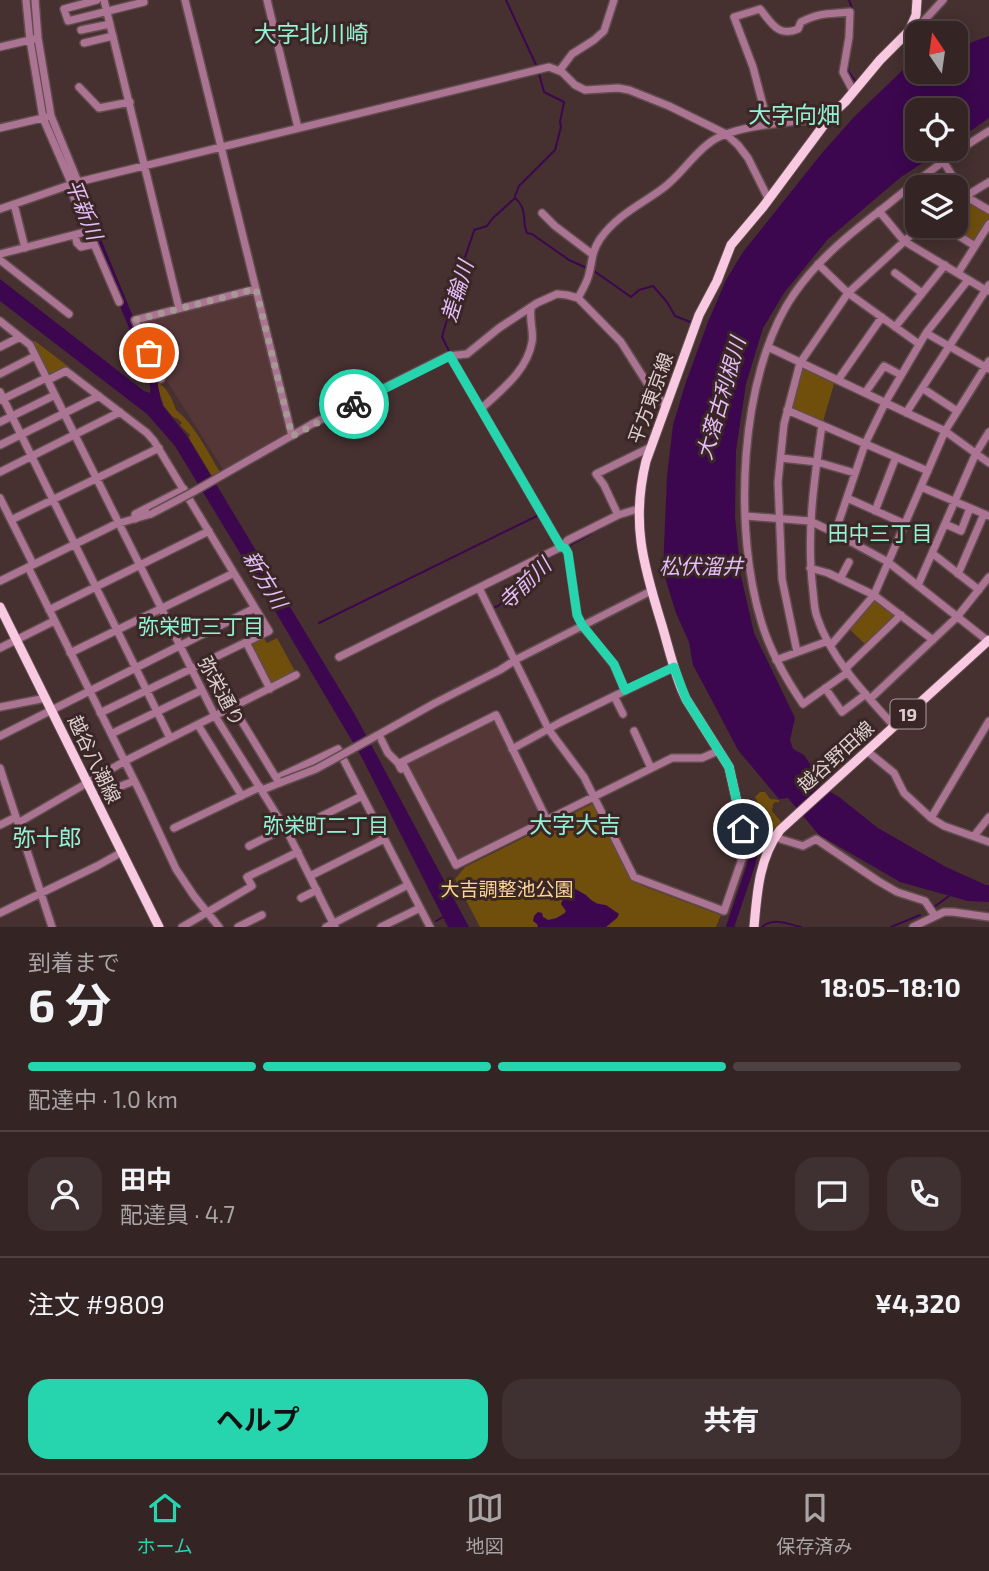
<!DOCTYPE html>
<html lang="ja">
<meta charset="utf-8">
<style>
body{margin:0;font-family:"Exo 2","Noto Sans JP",sans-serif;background:#3f3031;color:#f1f3f6;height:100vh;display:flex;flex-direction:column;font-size:26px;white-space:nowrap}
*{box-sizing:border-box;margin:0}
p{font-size:23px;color:#a9a4a6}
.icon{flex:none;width:38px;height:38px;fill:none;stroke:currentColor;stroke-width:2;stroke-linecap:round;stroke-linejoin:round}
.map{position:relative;height:927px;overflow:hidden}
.panel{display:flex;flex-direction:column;background:#342424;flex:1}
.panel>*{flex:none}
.needle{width:46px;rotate:347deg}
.controls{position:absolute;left:905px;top:21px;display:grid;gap:14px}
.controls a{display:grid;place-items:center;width:63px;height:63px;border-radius:14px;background:#342424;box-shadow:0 4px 18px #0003,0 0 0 2px #4e4141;font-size:35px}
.pin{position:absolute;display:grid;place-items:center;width:60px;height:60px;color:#fff;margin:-30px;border:4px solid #fff;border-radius:50%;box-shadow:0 2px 7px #0007}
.courier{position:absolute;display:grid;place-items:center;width:70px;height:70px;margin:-35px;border:5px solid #26d5ae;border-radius:50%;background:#fff;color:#222;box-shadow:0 2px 9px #0007}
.head em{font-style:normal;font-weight:700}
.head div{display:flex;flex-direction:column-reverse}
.head{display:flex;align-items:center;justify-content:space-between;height:119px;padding:0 28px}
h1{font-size:46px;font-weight:700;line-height:52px}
.bar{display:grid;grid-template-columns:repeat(4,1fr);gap:10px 7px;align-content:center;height:84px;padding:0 28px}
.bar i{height:9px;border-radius:5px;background:#4e4141}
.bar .selected{background:#26d5ae}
.bar p{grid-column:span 4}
.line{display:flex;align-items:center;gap:18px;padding:0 28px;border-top:2px solid #4e4141}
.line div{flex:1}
.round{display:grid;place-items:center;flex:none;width:74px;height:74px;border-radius:21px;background:#3f3031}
.cta{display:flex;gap:14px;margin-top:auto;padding:14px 28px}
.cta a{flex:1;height:80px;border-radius:21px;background:#26d5ae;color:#111;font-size:28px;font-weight:700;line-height:80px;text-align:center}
.cta a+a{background:#3f3031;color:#f1f3f6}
.tabs{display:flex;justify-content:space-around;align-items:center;height:98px;border-top:2px solid #4e4141;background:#342424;font-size:19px;color:#a9a4a6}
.tabs a{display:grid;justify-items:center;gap:4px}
.tabs .selected{color:#26d5ae}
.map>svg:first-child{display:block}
.built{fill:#553738}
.green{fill:#704f0d}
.water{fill:#3c074f}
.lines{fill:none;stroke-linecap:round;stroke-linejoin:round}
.stream{stroke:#3c074f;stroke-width:2}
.river{stroke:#3c074f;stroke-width:8}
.minor-casing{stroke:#614d4d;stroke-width:10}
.major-casing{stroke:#614d4d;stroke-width:11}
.minor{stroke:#ac7493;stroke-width:7}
.major{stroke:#f9c9e2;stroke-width:9}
.minor-bridge-casing{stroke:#614d4d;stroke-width:10;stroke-linecap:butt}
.minor-bridge{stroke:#ac7493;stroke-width:7}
.done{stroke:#a89797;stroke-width:7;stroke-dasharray:0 12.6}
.route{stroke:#26d5ae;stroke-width:9}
.labels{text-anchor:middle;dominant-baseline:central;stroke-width:6;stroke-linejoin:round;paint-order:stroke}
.shield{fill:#3b2626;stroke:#ac9c9c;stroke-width:2}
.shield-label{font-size:18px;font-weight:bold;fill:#ddcfcf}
.street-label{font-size:19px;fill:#ddcfcf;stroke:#3b2626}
.park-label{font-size:19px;fill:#fbd394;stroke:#3b2626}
.water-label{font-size:21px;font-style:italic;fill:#e4bdf9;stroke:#3b2626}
.neighbourhood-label{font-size:21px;fill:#93f2d5;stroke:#3b2626}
.quarter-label{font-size:23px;fill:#93f2d5;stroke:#3b2626}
</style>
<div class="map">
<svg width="989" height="927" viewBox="0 0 989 927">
<rect width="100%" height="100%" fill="#463030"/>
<!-- built -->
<path class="built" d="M252 292 255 294 289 431 287 433 223 469 156 364 139 324 141 321Z
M495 718 545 819 457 862 405 762Z"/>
<!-- green -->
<path class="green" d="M965 196 989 210V224L975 246 943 226H956V202Z
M35 341 69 367 52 376 49 375 33 342Z
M800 363 833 381 834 384 822 425 787 410Z
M156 382C166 385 173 400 176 410 195 425 207 451 220 472L212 476 189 438 190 435 180 425 182 423 178 419 173 417 164 406Z
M873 596 897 615 865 644 847 627Z
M254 613H256L265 629 250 639 240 620Z
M263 637 267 643 277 638 296 673 272 685 250 643Z
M760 792H765L770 799 779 800V802H775L773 804 772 811 782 823C778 829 772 832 765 832L761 815H758L756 808 759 806 755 797Z
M592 804 634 882 721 915 716 927H606V905C586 904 582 883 562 888L563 899 566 911 562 916 548 920 543 917 537 924 538 927H480L455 879 465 867Z"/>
<!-- water -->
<path class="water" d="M989 36V118L956 141V110H917V149H944L901 177 828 239 784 293 763 328 746 384 736 451 735 517 741 576 754 633 795 718 790 740 793 749 804 755 814 770H820L815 783 839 797 878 828 946 867 986 885H989V902L968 901 900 882 819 835 788 798 779 799 738 750 707 691 693 665 689 642 676 613 663 571 667 476 673 425 686 382 708 322 726 280 743 252 822 153 855 116 908 65 917 62V72H956V48Z
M0 279 144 391 150 393 151 387 156 386 163 406 187 436 354 713 469 927H448L361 756 272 606 175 446 147 414 0 301Z
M564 886H569L586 895 592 901 597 904 606 905 619 914 617 918 606 927H538L537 924 533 921 534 916 538 912 542 913 543 917 548 920 555 919 565 913 566 911 561 904 563 899 562 888Z"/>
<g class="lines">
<!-- stream -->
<path class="stream" d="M506 0 537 67
M849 0 852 8
M849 56 848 71 856 82
M515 196 519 186 555 150 561 127 560 122 564 102 544 92 539 74
M519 202C527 212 522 223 527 233L532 234 569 260 589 269
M474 230 487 226 492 219 515 198 518 201
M594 271 631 297 639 290 653 286 667 302 675 316 693 323
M449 351 442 337 462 266 474 231
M595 531 603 527
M568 546 592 533
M497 617 493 608 498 606 529 581 531 575 542 567 544 560 556 554
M319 623 539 515
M641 884 721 914
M934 907 949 896
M436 921 445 916
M762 927C774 917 787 924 801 927
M891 927 920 915"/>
<!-- river -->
<path class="river" d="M30 0 35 46 49 123 151 371 156 396
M730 927 751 865 756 843 748 809"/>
<!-- minor casing -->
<g class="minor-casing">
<path id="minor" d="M26 0 30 40 43 118 72 185
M35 0 38 38 51 116 78 182
M97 0 64 9 68 21 144 2
M104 0 179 308
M185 0 292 436
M267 0 298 128
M81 30 110 24
M909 31 920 25 943 0
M84 43 113 36
M0 47 34 39
M560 70 572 54 594 40 604 31 614 0
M79 87 99 108 130 102
M768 124 753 67 734 17 760 9C771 22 778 38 798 29L801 22C820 12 830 14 850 12L849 37 843 72 853 91
M0 128 47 117
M943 161 965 196 989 210
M69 186 119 302
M956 202 989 182
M14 204 25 248
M0 209 78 182 549 67 562 72 575 85 585 90 618 88 629 90 669 106 726 134 738 145 748 158 768 198
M879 211 904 241 987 291
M542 213 555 226 592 254
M943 226 975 246
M75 235 77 243 81 247 94 244
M0 254 89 231
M0 260 69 314
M818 264 848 293 919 344
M895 273 922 293
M958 273 989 224
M578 298C582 290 587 283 589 274 593 259 591 253 600 239 617 215 640 205 662 189 680 176 691 157 708 144 729 126 783 123 811 120 818 119 825 116 832 114
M0 321 30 345 215 716 288 833 335 927
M895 327 945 265
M926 333 989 369
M0 347 20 337
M768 347 945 431 989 463
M450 356 561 547 565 548 568 553 577 615 582 625 614 665 625 690
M0 374 35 356
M161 379 135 320 256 289
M48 380 66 371 147 433 154 441 269 631 100 713
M838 380 882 317
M922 388 957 411
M0 392 170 738
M865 393 884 366 901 375
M1 400 46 378
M481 409C501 390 527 371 532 342 534 331 529 321 531 308
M787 410 928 471
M906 413 989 285
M0 422 55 395
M822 425C814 481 806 535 813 591 814 599 814 609 817 617 831 659 865 694 894 726
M0 445 99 396
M781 458 817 462 855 473
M0 472 120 412
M921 487 989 516
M193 492 312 424 448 356 467 354 499 328 537 303 557 294 567 295 578 298 621 342 647 383 665 405
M0 498 33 564
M847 498 905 524
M875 511 896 457
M618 515 604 485 596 474 651 447
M746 516 810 521 835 533 888 562 988 641
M135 519V514L184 489
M11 520 159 448
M945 524 961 531 970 508
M835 533 865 444 885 403 926 333 968 280
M932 553 979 590
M28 567 142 796 176 869 194 896 219 927
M810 568 828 573 874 595 933 640
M958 574 984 514
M840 579 849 562
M0 581 116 524 151 514
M918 585 976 453 989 432
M479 588 549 730 584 777 634 877 724 911 744 853 743 829
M49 610 209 531
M246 642 270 689
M831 645 874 595 945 431 989 361
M0 648 54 621
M797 652 782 579 778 482 784 424 800 363 848 293 921 226
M70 653 234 573
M339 657 561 547 568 540 618 515 638 509
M776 660 828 641
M846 668 901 615
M848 672 803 704C786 679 771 653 762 624 733 532 738 375 794 294 819 258 852 232 886 206 919 179 953 153 989 131
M825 688 842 712 866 694
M614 696 623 714
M870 699 957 617 989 577
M0 707 46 698
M233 707 278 781
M198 725 242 796
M634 731 651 768
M111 734 202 690
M379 735 388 753 398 763 401 769
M0 736 255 608
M376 736 435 703 500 670 517 659 651 591
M512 749 561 722 674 667
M867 751 894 773 904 793 931 818 944 826 989 842
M0 768 52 927
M277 778 338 749 430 927
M121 786 134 781
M262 790 282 782
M931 818 989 721
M547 820 496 715 402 762 456 865 672 758H702L718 751
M18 823 125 761 296 675
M0 825 16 817
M174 828 260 787
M288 833 362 796
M974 836 989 817
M774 837 803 846 816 839 878 881 897 892 925 901 935 916
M249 846 285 828
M310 876 384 839
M301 898 317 890
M0 913 97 866 122 852
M182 927 252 886 247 877 298 852
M238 927 262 915
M326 927 408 885
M381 927 420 908
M913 927 944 912H953L989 917"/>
</g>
<!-- major casing -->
<g class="major-casing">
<path id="major" d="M0 607 159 927
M774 837 751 832 743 829 729 767 686 699 682 690C673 668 668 645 661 622 643 564 631 522 646 461L699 315 717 281 731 245 763 207 832 114 845 102 880 60 909 31 916 15 917 0
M754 927C757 893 759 858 780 830L989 640"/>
</g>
<!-- minor -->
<use href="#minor" class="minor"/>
<!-- major -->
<use href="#major" class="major"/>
<!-- minor-bridge casing -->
<g class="minor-bridge-casing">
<path id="minor-bridge" d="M151 514 193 492
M282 782 316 769 376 736"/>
</g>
<!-- minor-bridge -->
<use href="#minor-bridge" class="minor-bridge"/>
</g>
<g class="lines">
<!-- done -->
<path class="done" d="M149 353 135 320 256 289 292 436 354 404"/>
<!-- route -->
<path class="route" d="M354 404 450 356 561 547 565 548 568 553 577 615 582 625 614 664 625 690 674 667 686 699 729 767 743 829"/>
</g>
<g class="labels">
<!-- shield labels -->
<rect class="shield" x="890.5" y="699.5" width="35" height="29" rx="5"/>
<g class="shield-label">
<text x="908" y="714">19</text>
</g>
<!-- street labels -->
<g class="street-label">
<text transform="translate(650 398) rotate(-70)">平方東京線</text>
<text transform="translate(222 691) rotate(62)">弥栄通り</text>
<text transform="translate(835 756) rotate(-42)">越谷野田線</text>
<text transform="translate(95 759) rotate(64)">越谷八潮線</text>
</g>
<!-- park labels -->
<g class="park-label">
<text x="507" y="888">大吉調整池公園</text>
</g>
<!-- water labels -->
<g class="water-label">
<text transform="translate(85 209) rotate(68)">平新川</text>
<text transform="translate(456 291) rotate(-73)">差輪川</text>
<text transform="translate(720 398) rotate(-74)">大落古利根川</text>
<text x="701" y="565">松伏溜井</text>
<text transform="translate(266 579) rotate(59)">新方川</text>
<text transform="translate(524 583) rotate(-44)">寺前川</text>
</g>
<!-- neighbourhood labels -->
<g class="neighbourhood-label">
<text x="880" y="532">田中三丁目</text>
<text x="201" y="625">弥栄町三丁目</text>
<text x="326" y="824">弥栄町二丁目</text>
</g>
<!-- quarter labels -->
<g class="quarter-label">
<text x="311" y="33">大字北川崎</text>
<text x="794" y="114">大字向畑</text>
<text x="575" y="824">大字大吉</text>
<text x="47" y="837">弥十郎</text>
</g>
</g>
</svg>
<div class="controls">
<a><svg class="needle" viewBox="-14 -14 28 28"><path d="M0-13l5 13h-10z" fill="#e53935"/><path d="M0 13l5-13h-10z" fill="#a9a4a6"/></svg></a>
<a><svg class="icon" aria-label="locate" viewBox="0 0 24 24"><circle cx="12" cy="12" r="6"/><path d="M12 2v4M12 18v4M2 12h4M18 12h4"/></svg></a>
<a><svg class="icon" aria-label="layers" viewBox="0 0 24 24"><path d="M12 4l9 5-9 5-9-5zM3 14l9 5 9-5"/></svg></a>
</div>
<div class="pin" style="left:149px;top:353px;background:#ea580c"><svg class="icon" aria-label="bag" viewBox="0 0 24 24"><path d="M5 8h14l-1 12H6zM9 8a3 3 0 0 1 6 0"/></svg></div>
<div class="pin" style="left:743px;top:829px;background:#1f2937"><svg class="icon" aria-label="home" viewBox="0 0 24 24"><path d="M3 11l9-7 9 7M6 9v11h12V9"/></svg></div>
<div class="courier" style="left:354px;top:404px"><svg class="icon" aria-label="bike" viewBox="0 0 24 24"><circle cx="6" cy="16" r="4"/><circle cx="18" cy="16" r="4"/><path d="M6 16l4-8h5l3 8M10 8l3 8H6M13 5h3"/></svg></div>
</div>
<section class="panel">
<div class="head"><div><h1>6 分</h1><p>到着まで</p></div><em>18:05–18:10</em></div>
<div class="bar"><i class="selected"></i><i class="selected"></i><i class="selected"></i><i></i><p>配達中 · 1.0 km</p></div>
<div class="line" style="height:126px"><a class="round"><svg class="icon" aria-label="person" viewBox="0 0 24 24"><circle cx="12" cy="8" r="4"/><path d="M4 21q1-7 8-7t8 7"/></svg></a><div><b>田中</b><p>配達員 · 4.7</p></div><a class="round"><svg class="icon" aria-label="chat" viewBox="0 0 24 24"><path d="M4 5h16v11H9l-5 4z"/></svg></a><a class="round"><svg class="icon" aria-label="phone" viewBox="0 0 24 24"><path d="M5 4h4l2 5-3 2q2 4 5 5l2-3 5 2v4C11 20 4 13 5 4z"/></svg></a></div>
<div class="line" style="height:91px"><div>注文 #9809</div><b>¥4,320</b></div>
<div class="cta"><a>ヘルプ</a><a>共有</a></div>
</section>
<nav class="tabs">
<a class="selected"><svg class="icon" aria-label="home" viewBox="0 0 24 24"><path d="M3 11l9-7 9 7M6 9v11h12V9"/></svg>ホーム</a>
<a><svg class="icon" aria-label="map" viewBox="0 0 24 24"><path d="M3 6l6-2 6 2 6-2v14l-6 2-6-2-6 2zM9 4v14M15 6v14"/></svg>地図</a>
<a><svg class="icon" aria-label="saved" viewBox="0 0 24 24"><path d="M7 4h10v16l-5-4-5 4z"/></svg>保存済み</a>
</nav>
